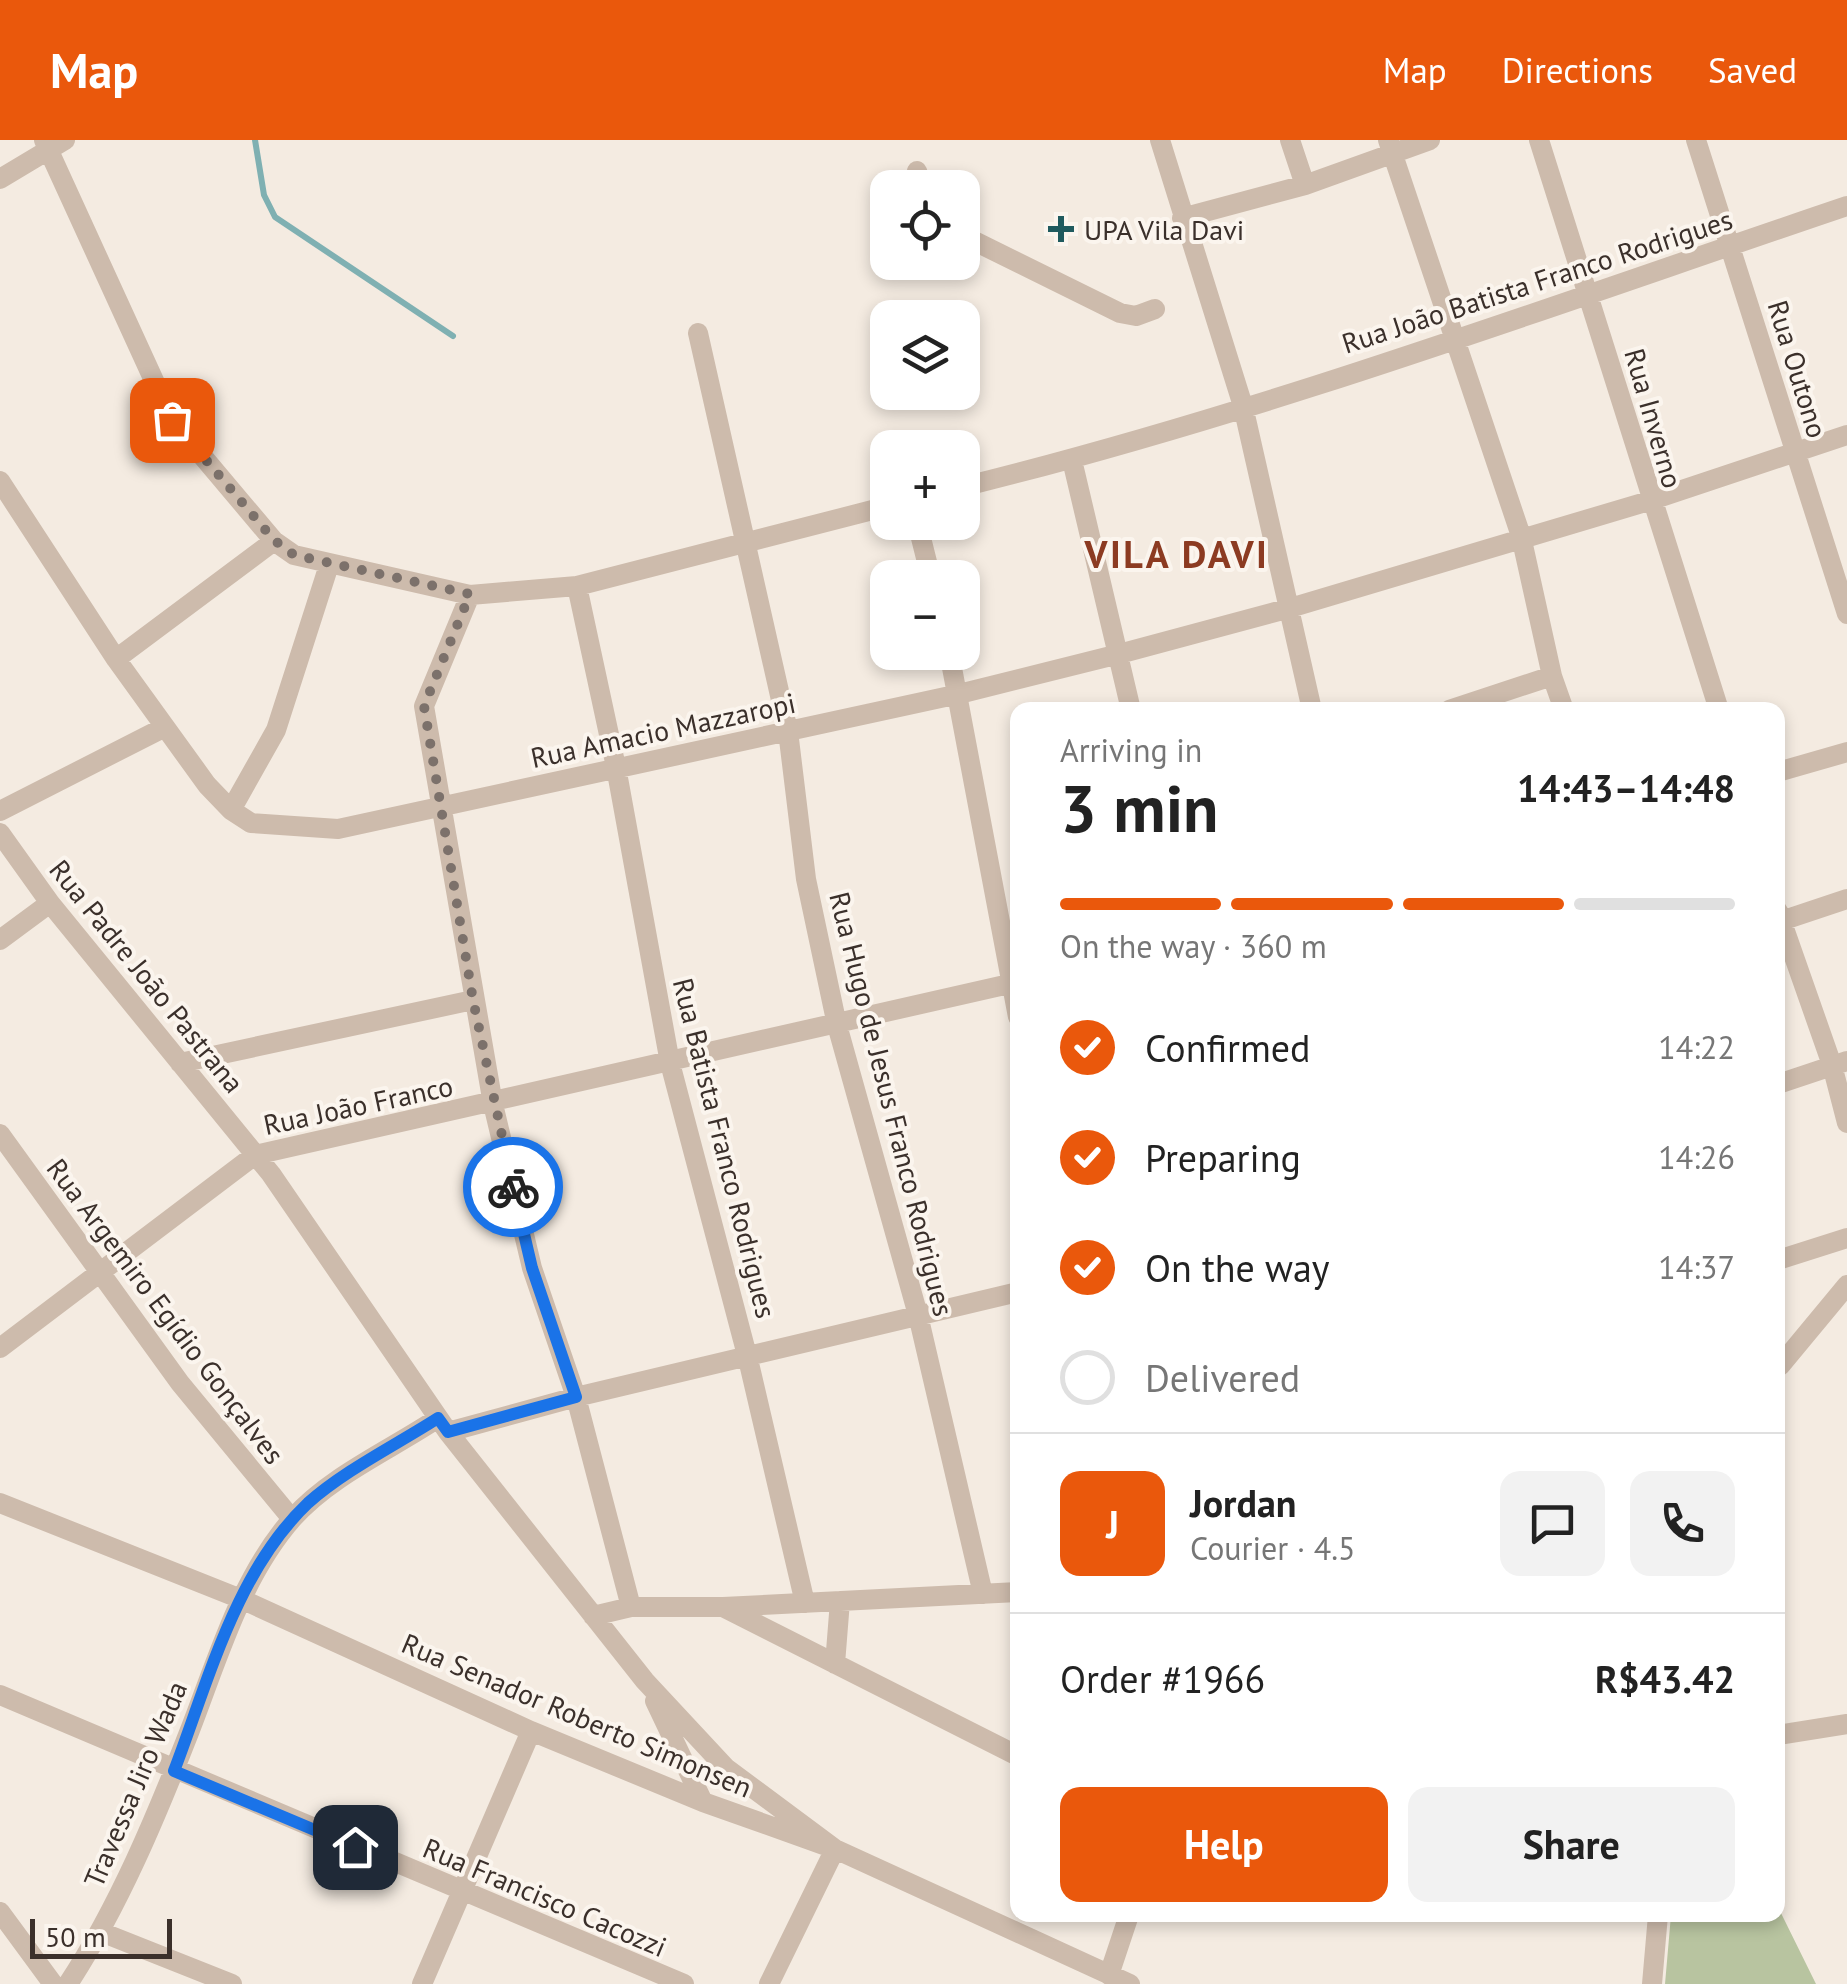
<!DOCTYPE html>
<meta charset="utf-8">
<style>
body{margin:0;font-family:"PT Sans",sans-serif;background:#f2f2f2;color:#222;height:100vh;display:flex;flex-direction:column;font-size:38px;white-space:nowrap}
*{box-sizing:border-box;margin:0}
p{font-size:32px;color:#767676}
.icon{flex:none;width:55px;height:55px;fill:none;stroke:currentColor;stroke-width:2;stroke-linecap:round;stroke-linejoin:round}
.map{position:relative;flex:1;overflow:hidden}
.side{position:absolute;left:1010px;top:562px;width:775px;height:1220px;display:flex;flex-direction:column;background:#fff;border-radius:20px;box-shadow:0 5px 15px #0003}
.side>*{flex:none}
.fabs{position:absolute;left:870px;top:30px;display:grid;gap:20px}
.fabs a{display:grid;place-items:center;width:110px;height:110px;border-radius:20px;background:#fff;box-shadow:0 5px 15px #0003;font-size:50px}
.scale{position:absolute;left:30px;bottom:25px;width:142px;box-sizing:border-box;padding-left:10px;border:5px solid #3b302b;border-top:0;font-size:28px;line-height:35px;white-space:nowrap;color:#3b302b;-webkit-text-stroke:8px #fbf5ee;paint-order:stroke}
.pin{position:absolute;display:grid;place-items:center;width:85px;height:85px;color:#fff;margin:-42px;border-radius:20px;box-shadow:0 5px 15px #0006}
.courier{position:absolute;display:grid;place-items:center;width:100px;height:100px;margin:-50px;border:8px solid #1a73e8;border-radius:50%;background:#fff;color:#222;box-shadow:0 2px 12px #0007}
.headline em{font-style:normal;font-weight:800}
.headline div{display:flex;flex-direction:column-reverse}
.headline{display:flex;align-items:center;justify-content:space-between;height:170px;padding:0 50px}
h1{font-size:65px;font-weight:800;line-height:75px}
.bar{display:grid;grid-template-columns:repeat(4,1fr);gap:15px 10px;align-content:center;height:120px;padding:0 50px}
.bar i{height:12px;border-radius:8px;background:#e0e0e0}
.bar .active{background:#ea580c}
.bar p{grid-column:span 4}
.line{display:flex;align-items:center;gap:25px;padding:0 50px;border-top:2px solid #e0e0e0}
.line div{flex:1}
.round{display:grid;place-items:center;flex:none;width:105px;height:105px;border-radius:20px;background:#f2f2f2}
ol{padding:0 50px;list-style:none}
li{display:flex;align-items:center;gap:30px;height:110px}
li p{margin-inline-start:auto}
li .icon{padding:10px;border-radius:50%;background:#ea580c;color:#fff;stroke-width:4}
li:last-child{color:#767676}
li i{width:55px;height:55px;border:5px solid #e0e0e0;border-radius:50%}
.action{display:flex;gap:20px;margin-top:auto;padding:20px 50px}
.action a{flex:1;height:115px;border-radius:20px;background:#ea580c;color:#fff;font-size:40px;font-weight:800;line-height:115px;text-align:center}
.action a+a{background:#f2f2f2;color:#222}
header{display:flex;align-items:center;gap:60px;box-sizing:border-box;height:140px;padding:0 50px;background:#ea580c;color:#fff}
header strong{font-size:48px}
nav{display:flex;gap:55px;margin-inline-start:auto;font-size:35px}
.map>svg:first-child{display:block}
.green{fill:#b8c4a0}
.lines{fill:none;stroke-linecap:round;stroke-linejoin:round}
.stream{stroke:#7fb0b2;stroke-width:6}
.minor{stroke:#cdbbac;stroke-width:20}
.done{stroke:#7c716b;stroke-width:10;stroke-dasharray:0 18}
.route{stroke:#1a73e8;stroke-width:12}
.poi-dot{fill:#1f5a5e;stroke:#fbf5ee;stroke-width:4}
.labels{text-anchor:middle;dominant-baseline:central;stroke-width:8;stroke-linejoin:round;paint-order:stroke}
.poi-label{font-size:28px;fill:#3b302b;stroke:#fbf5ee;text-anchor:start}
.street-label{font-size:28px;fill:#3b302b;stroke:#fbf5ee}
.district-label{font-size:38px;font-weight:bold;letter-spacing:2.5px;fill:#8c3b22;stroke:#fbf5ee}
</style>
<header>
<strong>Map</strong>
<nav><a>Map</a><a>Directions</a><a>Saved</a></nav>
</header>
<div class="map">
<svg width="1847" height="1844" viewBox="0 0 1847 1844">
<rect width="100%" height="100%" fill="#f4ebe1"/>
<!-- green -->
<path class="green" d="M1778 1767 1816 1844H1665L1671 1775H1778Z"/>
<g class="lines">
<!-- stream -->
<path class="stream" d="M255 0 264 55 275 77 453 196"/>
<!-- minor -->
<path class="minor" d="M44 0 172 280 274 401 294 415 470 455 577 446 888 366
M1160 0 1243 266 1312 570
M1290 0 1305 45
M1388 0 1521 396 1552 536 1564 570
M1539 0 1719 570
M1696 0 1847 474
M917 31 923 48
M0 39 65 0
M1182 78 1305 45 1430 0
M962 95 1120 173 1136 176 1155 169
M698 193 788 591 806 739 837 885 918 1175 983 1454
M1072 320 1131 570
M0 341 116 519 207 645 231 670 251 683 338 689 959 554 1119 514 1290 468 1649 361 1847 295
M962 347C1262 273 1554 165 1847 66
M917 382 931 438
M577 446 616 627 670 923 748 1219 805 1463
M470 455 424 566 493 964 532 1128 576 1257 631 1467
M949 512 1018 877
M116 519 274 401
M1449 570 1552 536
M1778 632 1847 612
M231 670 276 590 329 425
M0 671 165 587
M0 693 50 763 271 1034 448 1292 645 1541 726 1628 835 1709
M1778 771 1832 925 1847 983
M1778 782 1847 759
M0 800 50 763
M180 923 473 860
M1778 944 1847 921
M0 994 180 1243 292 1379
M1778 1120 1847 1098
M0 1208 255 1015 1018 842
M1780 1226 1847 1145
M448 1292 576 1257 1018 1152
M0 1363 241 1459 531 1591 703 1662 835 1709 1130 1844
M725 1468 1018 1616
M593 1476 631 1467H723L1018 1452
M835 1524 840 1461
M0 1555 684 1844
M655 1561 703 1662
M1778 1595 1847 1584
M0 1772 53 1844
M101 1792 232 1844
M1109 1835 1129 1775
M68 1844C119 1766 156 1677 190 1590 218 1518 241 1437 293 1378 330 1336 392 1309 438 1278
M422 1844 531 1591
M769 1844 835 1709
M1652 1844 1658 1775"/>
</g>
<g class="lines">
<!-- done -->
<path class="done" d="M172 280 274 400 294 415 470 454 424 566 473 860 513 1047"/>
<!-- route -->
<path class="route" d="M355 1707 174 1631C208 1542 236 1431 308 1363 345 1330 396 1305 438 1278L448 1292 576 1257 532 1128 513 1047"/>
</g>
<!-- markers -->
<path class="poi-dot" d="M1056 74h10v10h10v10h-10v10h-10v-10h-10v-10h10z"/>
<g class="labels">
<!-- poi labels -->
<g class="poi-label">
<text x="1084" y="89">UPA Vila Davi</text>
</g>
<!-- street labels -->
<g class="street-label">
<text transform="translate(1537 141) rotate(-18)">Rua João Batista Franco Rodrigues</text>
<text transform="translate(1798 229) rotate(73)">Rua Outono</text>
<text transform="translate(1654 278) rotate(74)">Rua Inverno</text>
<text transform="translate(663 590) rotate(-12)">Rua Amacio Mazzaropi</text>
<text transform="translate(147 836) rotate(51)">Rua Padre João Pastrana</text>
<text transform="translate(892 964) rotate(76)">Rua Hugo de Jesus Franco Rodrigues</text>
<text transform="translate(358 965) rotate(-12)">Rua João Franco</text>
<text transform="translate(725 1008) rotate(76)">Rua Batista Franco Rodrigues</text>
<text transform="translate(166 1171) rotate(53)">Rua Argemiro Egídio Gonçalves</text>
<text transform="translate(577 1575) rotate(23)">Rua Senador Roberto Simonsen</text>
<text transform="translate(135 1644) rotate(-67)">Travessa Jiro Wada</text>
<text transform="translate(545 1757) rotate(23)">Rua Francisco Cacozzi</text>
</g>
<!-- district labels -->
<g class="district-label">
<text x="1177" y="413">VILA DAVI</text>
</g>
</g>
</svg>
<div class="fabs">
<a><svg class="icon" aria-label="locate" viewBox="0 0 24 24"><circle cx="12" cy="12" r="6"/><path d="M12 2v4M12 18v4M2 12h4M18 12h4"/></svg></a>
<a><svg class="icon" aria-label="layers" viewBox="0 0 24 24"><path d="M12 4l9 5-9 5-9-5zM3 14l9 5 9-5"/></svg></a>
<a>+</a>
<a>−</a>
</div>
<div class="scale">50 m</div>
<div class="pin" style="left:172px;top:280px;background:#ea580c"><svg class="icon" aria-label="bag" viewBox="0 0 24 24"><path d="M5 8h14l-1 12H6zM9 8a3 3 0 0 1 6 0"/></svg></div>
<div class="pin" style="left:355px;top:1707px;background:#1f2937"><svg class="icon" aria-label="home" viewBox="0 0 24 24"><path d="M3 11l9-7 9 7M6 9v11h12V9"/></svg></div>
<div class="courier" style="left:513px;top:1047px"><svg class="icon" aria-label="bike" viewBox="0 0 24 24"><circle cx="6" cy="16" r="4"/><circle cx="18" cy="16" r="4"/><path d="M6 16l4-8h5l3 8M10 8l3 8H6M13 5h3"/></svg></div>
<section class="side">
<div class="headline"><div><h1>3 min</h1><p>Arriving in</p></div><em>14:43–14:48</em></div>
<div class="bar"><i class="active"></i><i class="active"></i><i class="active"></i><i></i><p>On the way · 360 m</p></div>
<ol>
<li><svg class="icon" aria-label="check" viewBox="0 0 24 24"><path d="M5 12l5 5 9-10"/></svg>Confirmed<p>14:22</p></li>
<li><svg class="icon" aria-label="check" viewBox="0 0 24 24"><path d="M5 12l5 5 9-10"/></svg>Preparing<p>14:26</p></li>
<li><svg class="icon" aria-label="check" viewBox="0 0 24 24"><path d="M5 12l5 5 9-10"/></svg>On the way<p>14:37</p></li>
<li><i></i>Delivered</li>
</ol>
<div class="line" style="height:180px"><b class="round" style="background:#ea580c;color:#fff">J</b><div><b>Jordan</b><p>Courier · 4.5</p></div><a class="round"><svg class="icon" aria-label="chat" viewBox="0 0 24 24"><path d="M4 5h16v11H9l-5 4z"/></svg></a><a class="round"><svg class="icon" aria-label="phone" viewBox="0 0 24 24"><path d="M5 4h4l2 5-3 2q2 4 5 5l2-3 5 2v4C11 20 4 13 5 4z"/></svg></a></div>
<div class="line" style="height:130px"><div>Order #1966</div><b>R$43.42</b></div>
<div class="action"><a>Help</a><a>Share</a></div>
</section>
</div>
